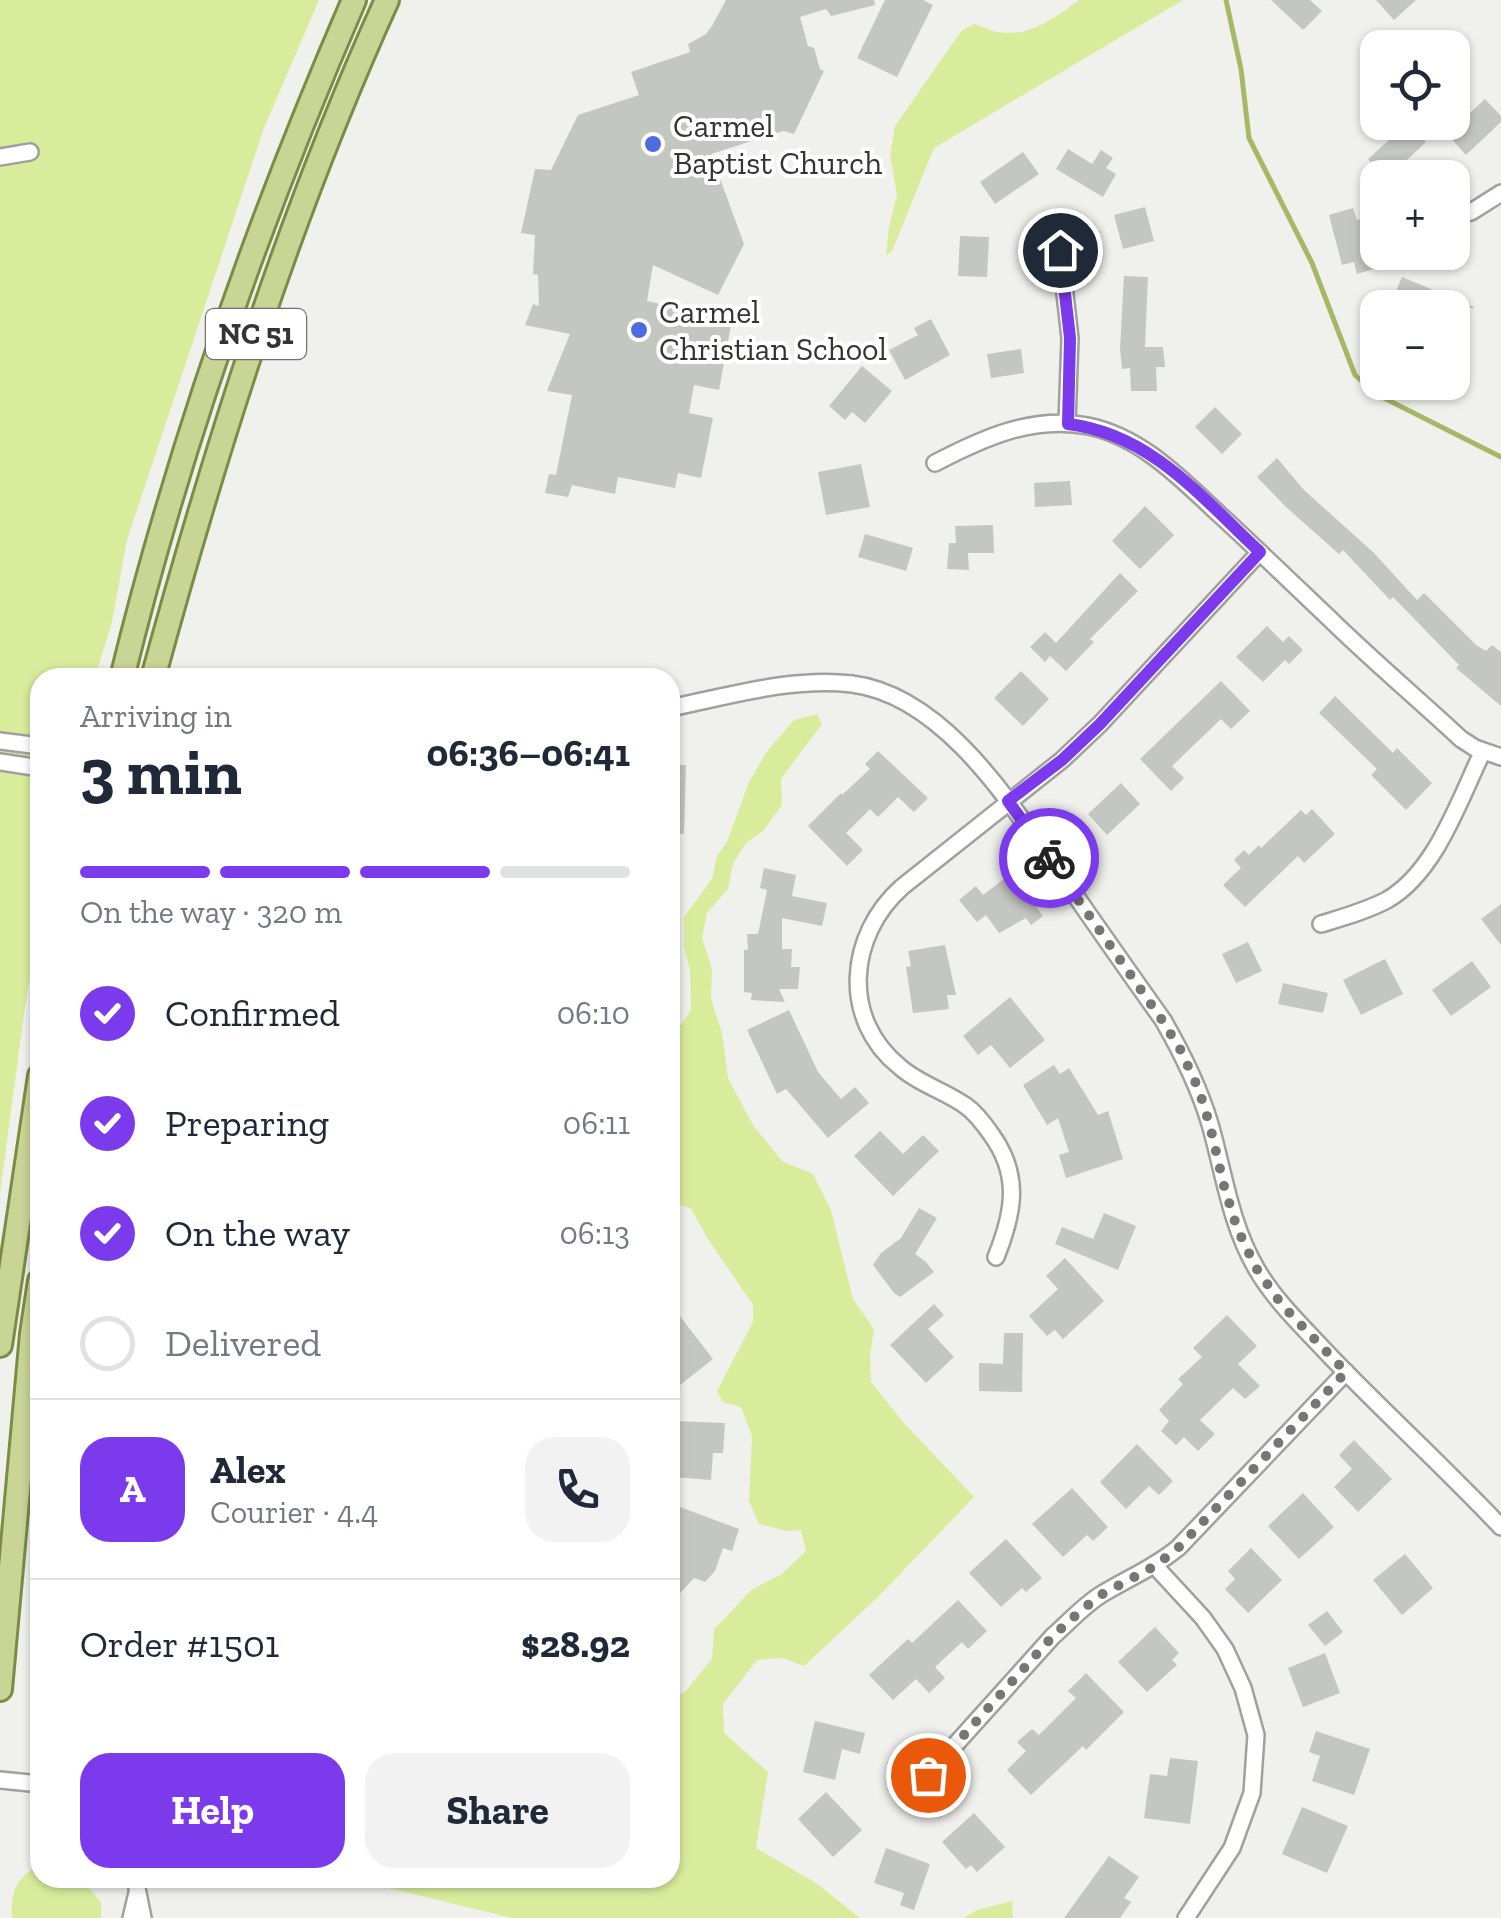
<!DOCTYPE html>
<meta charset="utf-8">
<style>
body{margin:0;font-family:"Zilla Slab",serif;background:#f2f2f3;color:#1f2937;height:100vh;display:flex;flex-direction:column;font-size:38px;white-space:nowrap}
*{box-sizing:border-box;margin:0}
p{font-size:32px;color:#747a83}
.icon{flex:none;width:55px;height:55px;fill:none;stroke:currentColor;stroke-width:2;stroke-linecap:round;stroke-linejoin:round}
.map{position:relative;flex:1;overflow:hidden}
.details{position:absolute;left:30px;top:668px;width:650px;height:1220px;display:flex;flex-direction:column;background:#fff;border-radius:30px;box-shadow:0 2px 8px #0004}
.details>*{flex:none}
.fabs{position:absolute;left:1360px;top:30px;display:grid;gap:20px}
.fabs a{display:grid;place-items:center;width:110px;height:110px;border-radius:20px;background:#fff;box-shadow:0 2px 8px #0004;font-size:50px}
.pin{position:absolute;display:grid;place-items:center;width:85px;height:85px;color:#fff;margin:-42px;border:5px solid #fff;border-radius:50%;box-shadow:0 2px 10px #0007}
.courier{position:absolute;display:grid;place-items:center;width:100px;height:100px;margin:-50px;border:8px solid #7c3aed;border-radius:50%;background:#fff;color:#222;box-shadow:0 2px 12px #0007}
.summary em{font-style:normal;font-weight:700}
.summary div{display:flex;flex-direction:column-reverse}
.summary{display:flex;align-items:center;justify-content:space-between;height:170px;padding:0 50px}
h1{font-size:65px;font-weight:700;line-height:75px}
.bar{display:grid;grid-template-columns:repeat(4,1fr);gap:15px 10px;align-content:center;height:120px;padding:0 50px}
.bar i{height:12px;border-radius:8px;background:#e0e1e3}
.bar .on{background:#7c3aed}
.bar p{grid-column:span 4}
.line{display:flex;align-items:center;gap:25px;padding:0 50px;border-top:2px solid #e0e1e3}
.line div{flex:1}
.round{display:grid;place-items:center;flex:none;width:105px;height:105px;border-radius:30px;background:#f2f2f3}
ol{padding:0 50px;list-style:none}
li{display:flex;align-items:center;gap:30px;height:110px}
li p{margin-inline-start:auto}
li .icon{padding:10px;border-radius:50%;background:#7c3aed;color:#fff;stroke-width:4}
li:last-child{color:#747a83}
li i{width:55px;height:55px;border:5px solid #e0e1e3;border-radius:50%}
.action{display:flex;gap:20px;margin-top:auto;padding:20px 50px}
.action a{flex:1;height:115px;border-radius:30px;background:#7c3aed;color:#fff;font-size:40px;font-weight:700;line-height:115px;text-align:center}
.action a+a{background:#f2f2f3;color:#1f2937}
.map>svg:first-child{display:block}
.green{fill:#d8ec9c}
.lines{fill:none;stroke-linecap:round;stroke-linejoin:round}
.stream{stroke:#a5b866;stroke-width:5}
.building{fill:#c4c6c1}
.street-casing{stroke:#a0a19c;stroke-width:20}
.primary-casing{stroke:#7c8b45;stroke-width:28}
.street{stroke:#fff;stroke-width:15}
.primary{stroke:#c8d595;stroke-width:22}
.done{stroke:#767774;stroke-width:10;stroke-dasharray:0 18}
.route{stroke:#7c3aed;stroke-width:12}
.poi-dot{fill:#4f6be0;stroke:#fff;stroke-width:4}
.labels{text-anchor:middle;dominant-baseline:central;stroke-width:8;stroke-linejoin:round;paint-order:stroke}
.shield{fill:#fff;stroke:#717270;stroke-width:2.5}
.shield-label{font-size:30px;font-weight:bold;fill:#343533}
.poi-label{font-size:32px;fill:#343533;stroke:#fff;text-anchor:start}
</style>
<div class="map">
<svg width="1501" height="1918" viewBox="0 0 1501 1918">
<rect width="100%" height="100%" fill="#f0f1ec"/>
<!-- green -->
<path class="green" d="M0 0H319L264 128 127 540 112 622 95 677 40 678V915L25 1007 0 1193Z
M1079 0H1183L934 148 892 251 886 255 889 227 897 195 890 155 895 126 962 30 975 24C982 26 991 31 998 32 1029 38 1056 17 1079 0Z
M817 714 822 724 781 779 782 805 763 831 746 843 733 864 728 889 707 913 702 938 712 969 711 999 722 1033 728 1078 753 1125 782 1161 813 1174 831 1210 853 1299 874 1329 870 1356 871 1382 903 1422 974 1497 878 1597 804 1666 783 1658 757 1660 723 1704 724 1733 768 1772 756 1848 816 1883 860 1918H512L348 1878H670V1696L684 1693 712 1659 714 1629 728 1615 751 1590 782 1574 806 1551 801 1530 787 1531 759 1524 749 1501 752 1436 741 1407 723 1402 717 1391 753 1322V1305L708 1239 691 1209 670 1201V1071L673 1065 672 1038 691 1010 690 971 684 946V917L712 879 717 856 727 842 749 782 768 750 794 720Z
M40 1863V1878H80L101 1902V1918H12C11 1887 16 1881 40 1863Z
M1012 1901 1013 1918H963L977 1910Z"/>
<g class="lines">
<!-- stream -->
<path class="stream" d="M1226 0 1241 69 1249 138 1312 263 1355 375 1376 394 1501 457"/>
</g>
<!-- building -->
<path class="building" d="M726 0H874L875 5 831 16 826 9 800 17 808 46 814 48 820 69 824 71 794 134 783 131 711 154 744 244 718 295 653 265 647 301 732 320 719 390 694 385 689 413 713 418 701 478 678 473 675 488 618 477 615 494 572 485 568 497 545 493 549 474 556 475 572 395 547 391 570 334 525 325 533 304 539 306 538 275 533 274 535 235 521 233 535 169 551 170 578 115 639 95 631 72 690 52 688 44 706 34 712 26Z
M885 0H923L933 5 897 77 857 58Z
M1271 0H1310L1322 11 1303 30Z
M1376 0H1416L1394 20Z
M1485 99 1501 116V122L1466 155 1447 134Z
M1408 123 1426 142 1388 178H1385L1368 159Z
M1068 149 1092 164 1101 150 1113 158 1106 168 1116 174 1103 197 1056 169Z
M1023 152 1039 174 995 204 980 182Z
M1145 207 1154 241 1123 249 1114 215Z
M1353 208 1357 220 1370 216 1378 243V252H1380L1384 266 1357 274 1354 262 1342 265 1329 215Z
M960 236 989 237 987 277 958 276Z
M1124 276 1148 277 1145 347H1163L1165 367H1156L1157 391H1131L1130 368 1122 369 1120 348Z
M1402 277 1474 307V308H1389Z
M931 319 950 355 905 380 889 350 918 335 914 328Z
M1021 349 1024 373 991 378 987 354Z
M862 366 892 391 865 423 852 412 845 420 829 406Z
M1215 407 1242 434 1222 454 1195 427Z
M1277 458 1304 490 1374 553 1417 600 1424 593 1476 645 1486 651 1492 645 1501 652V706L1456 668 1459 665 1393 597 1390 600 1343 550 1339 554 1286 507 1257 477Z
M861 464 870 507 826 515 818 472Z
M1070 481 1072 505 1035 507 1034 483Z
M1145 506 1174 535 1140 569 1112 541Z
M993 525 994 553H968L969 570 947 569 949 543H956L955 526Z
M865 534 913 548 906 571 858 557Z
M1120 573 1138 591 1090 639 1094 642 1066 671 1050 656 1045 662 1030 647 1045 632 1056 643Z
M1267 626 1283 642 1289 636 1303 650 1289 664 1285 660 1263 682 1236 657Z
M1021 671 1049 699 1023 726 994 698Z
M1221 681 1250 711 1231 729 1221 719 1172 766 1184 778 1171 791 1140 759Z
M1335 696 1393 753 1397 748 1432 783 1406 810 1371 775 1377 769 1319 713Z
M878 751 928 798 914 812 898 797 878 817 870 809 846 833 863 850 847 866 808 826 841 793 842 795 870 769 865 764Z
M670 765H686L684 834 670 833Z
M1121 783 1140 804 1107 835 1088 814Z
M1312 809 1335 834 1304 863 1298 856 1245 907 1223 885 1241 868 1234 860 1244 850 1249 855 1259 845 1261 848 1301 810 1306 815Z
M764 868 796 875 792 896 827 903 822 926 782 918V949H792L791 967H800L798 989H779L785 1002 751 1000 752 993 744 992V950H748L747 934H758L767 890 760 888Z
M1004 879 1012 889 1019 884 1043 916 1031 925 1026 918 999 933 986 915 977 922 959 900 976 886 983 895Z
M1501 904V945L1481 919Z
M1248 942 1262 971 1236 983 1222 954Z
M945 945 956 995H947L949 1009 913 1013 906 967 911 966 908 951Z
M1385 959 1403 994 1361 1015 1343 980Z
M1472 961 1491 987 1451 1016 1432 990Z
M1283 983 1328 993 1323 1013 1278 1004Z
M1010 997 1045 1040 1010 1068 991 1045 978 1055 963 1036Z
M789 1010 818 1072 841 1099 855 1087 869 1103 828 1138 786 1089 777 1094 747 1030Z
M1054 1065 1060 1074 1069 1068 1098 1115 1108 1111 1123 1159 1066 1178 1059 1155 1069 1152 1058 1118 1047 1125 1023 1085Z
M880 1131 903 1154 923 1135 939 1151 893 1196 854 1156Z
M919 1208 937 1218 915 1254 926 1262 934 1272 900 1297 894 1293 873 1265 881 1253 901 1238Z
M1104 1213 1136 1226 1118 1270 1055 1244 1062 1227 1093 1239Z
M1065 1258 1104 1301 1063 1339 1055 1330 1047 1336 1029 1316 1058 1289 1046 1276Z
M934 1304 944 1315 928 1329 954 1357 926 1383 890 1345Z
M679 1315 713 1359 670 1393V1322Z
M1227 1315 1257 1346 1238 1364 1260 1386 1245 1399 1233 1388 1200 1420 1215 1434 1198 1451 1184 1437 1176 1445 1161 1431 1169 1421 1159 1410 1183 1384 1178 1379 1202 1357 1193 1348Z
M1004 1333H1023L1022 1392 979 1391V1363L1003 1364Z
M676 1421 725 1423 723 1453H713L711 1480 672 1477Z
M1354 1440 1392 1479 1358 1512 1334 1487 1352 1469 1339 1455Z
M1137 1444 1173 1481 1159 1495 1149 1486 1126 1509 1100 1482Z
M1072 1488 1108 1527 1093 1541 1087 1535 1063 1557 1032 1524Z
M1303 1493 1334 1527 1299 1559 1268 1526Z
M680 1507 739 1529 732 1551 723 1548 715 1571 705 1582 694 1578 670 1604V1535Z
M1006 1539 1042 1578 1026 1592 1022 1588 1001 1607 969 1573Z
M1251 1548 1282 1580 1248 1613 1225 1589 1235 1579 1228 1571Z
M1405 1554 1433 1588 1402 1615 1373 1580Z
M958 1600 987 1631 968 1649 962 1642 935 1667 945 1678 929 1693 916 1679 893 1700 869 1675 908 1639 912 1643Z
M1327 1611 1343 1632 1325 1646 1308 1625Z
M1155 1627 1179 1653 1172 1660 1177 1665 1147 1692 1118 1662Z
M1325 1653 1340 1693 1303 1707 1288 1668Z
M1086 1673 1124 1712 1086 1750 1083 1746 1031 1795 1007 1770 1026 1751 1017 1742 1032 1729 1039 1735 1076 1698 1068 1691Z
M815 1721 865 1733 860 1754 842 1749 835 1780 803 1772Z
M1316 1731 1370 1749 1354 1795 1312 1781 1320 1756 1309 1752Z
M1170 1758 1198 1761 1190 1824 1144 1818 1150 1774 1167 1776Z
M826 1792 862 1830 833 1857 798 1819Z
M1302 1807 1348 1826 1327 1873 1282 1854Z
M974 1813 1005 1847 977 1872 971 1865 966 1869 942 1842Z
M886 1848 930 1864 914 1910 900 1905 904 1893 874 1883Z
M1109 1856 1139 1877 1124 1898 1131 1902 1120 1918H1064Z"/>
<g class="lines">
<!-- street casing -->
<g class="street-casing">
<path id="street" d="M0 157 30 152
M1454 216 1471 212 1501 193
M1060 250 1070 338 1067 423
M935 463C983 438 1033 415 1088 426 1142 437 1181 479 1220 515 1257 549 1294 585 1331 620 1373 661 1418 699 1461 739L1475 748 1501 757
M670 708C728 696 792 677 852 684 947 696 1015 811 1066 882 1098 928 1130 974 1163 1020 1182 1053 1199 1087 1210 1124 1224 1173 1230 1223 1256 1268 1275 1301 1303 1327 1329 1355 1385 1413 1445 1468 1501 1527
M0 741 40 746
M0 762 40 768
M1321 924C1344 917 1366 911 1387 900 1436 872 1459 800 1483 751
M996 1257C1014 1212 1021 1175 991 1134 984 1124 976 1113 966 1106 945 1091 919 1084 900 1067 840 1019 848 935 902 887L1062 760 1100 724 1260 552
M1155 1566 1203 1618 1225 1649 1243 1688 1256 1735 1252 1793 1232 1848 1186 1918
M928 1775 1053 1636C1069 1622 1084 1605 1102 1594 1130 1577 1152 1569 1178 1548L1346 1372
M0 1780 40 1784
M135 1878 143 1918
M131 1918 137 1893"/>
</g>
<!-- primary casing -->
<g class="primary-casing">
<path id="primary" d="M122 678C179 445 259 219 354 0
M153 678C216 447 288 218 387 0
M0 1345 40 1076
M0 1689 32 1334 40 1281"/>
</g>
<!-- street -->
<use href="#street" class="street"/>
<!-- primary -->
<use href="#primary" class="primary"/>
</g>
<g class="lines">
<!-- done -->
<path class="done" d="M928 1775 1053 1636 1076 1615 1099 1596 1155 1566 1178 1548 1346 1372 1282 1305 1256 1268 1237 1228 1224 1186 1210 1126 1199 1090 1180 1049 1162 1020 1049 858"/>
<!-- route -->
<path class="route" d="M1049 858 1008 801 1062 760 1100 724 1260 552C1201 497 1151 434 1068 424L1070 338 1060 250"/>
</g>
<!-- markers -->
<g class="poi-dot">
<circle cx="653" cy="144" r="10"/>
<circle cx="639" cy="330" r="10"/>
</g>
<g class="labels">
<!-- shield labels -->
<rect class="shield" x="206" y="309" width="100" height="50" rx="8"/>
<g class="shield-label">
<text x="256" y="334">NC 51</text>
</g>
<!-- poi labels -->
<g class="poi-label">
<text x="673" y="126">Carmel<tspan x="673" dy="37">Baptist Church</tspan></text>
<text x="659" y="312">Carmel<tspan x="659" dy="37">Christian School</tspan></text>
</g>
</g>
</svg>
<div class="fabs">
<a><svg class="icon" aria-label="locate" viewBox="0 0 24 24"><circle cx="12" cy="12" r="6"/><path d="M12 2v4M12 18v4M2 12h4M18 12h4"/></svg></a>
<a>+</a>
<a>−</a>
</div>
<div class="pin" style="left:928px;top:1775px;background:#ea580c"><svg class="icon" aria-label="bag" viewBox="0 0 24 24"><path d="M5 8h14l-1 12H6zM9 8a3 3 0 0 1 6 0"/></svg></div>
<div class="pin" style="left:1060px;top:250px;background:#1f2937"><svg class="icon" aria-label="home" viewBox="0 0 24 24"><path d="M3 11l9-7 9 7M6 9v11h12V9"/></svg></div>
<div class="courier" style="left:1049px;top:858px"><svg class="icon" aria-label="bike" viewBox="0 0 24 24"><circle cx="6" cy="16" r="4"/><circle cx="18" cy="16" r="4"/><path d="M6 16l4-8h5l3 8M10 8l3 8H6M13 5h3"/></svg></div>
<section class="details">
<div class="summary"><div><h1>3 min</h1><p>Arriving in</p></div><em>06:36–06:41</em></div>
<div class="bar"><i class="on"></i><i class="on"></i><i class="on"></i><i></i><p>On the way · 320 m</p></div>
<ol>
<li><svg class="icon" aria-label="check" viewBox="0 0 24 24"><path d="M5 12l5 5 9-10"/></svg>Confirmed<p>06:10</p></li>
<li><svg class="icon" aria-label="check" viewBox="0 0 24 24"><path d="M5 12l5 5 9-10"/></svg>Preparing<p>06:11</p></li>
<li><svg class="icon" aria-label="check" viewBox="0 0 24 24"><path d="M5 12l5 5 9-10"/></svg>On the way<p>06:13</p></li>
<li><i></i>Delivered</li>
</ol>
<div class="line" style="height:180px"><b class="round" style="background:#7c3aed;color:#fff">A</b><div><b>Alex</b><p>Courier · 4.4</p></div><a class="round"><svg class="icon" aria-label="phone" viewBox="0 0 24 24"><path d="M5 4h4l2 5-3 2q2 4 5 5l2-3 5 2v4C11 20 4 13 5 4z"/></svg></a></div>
<div class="line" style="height:130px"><div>Order #1501</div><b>$28.92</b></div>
<div class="action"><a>Help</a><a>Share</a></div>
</section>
</div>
